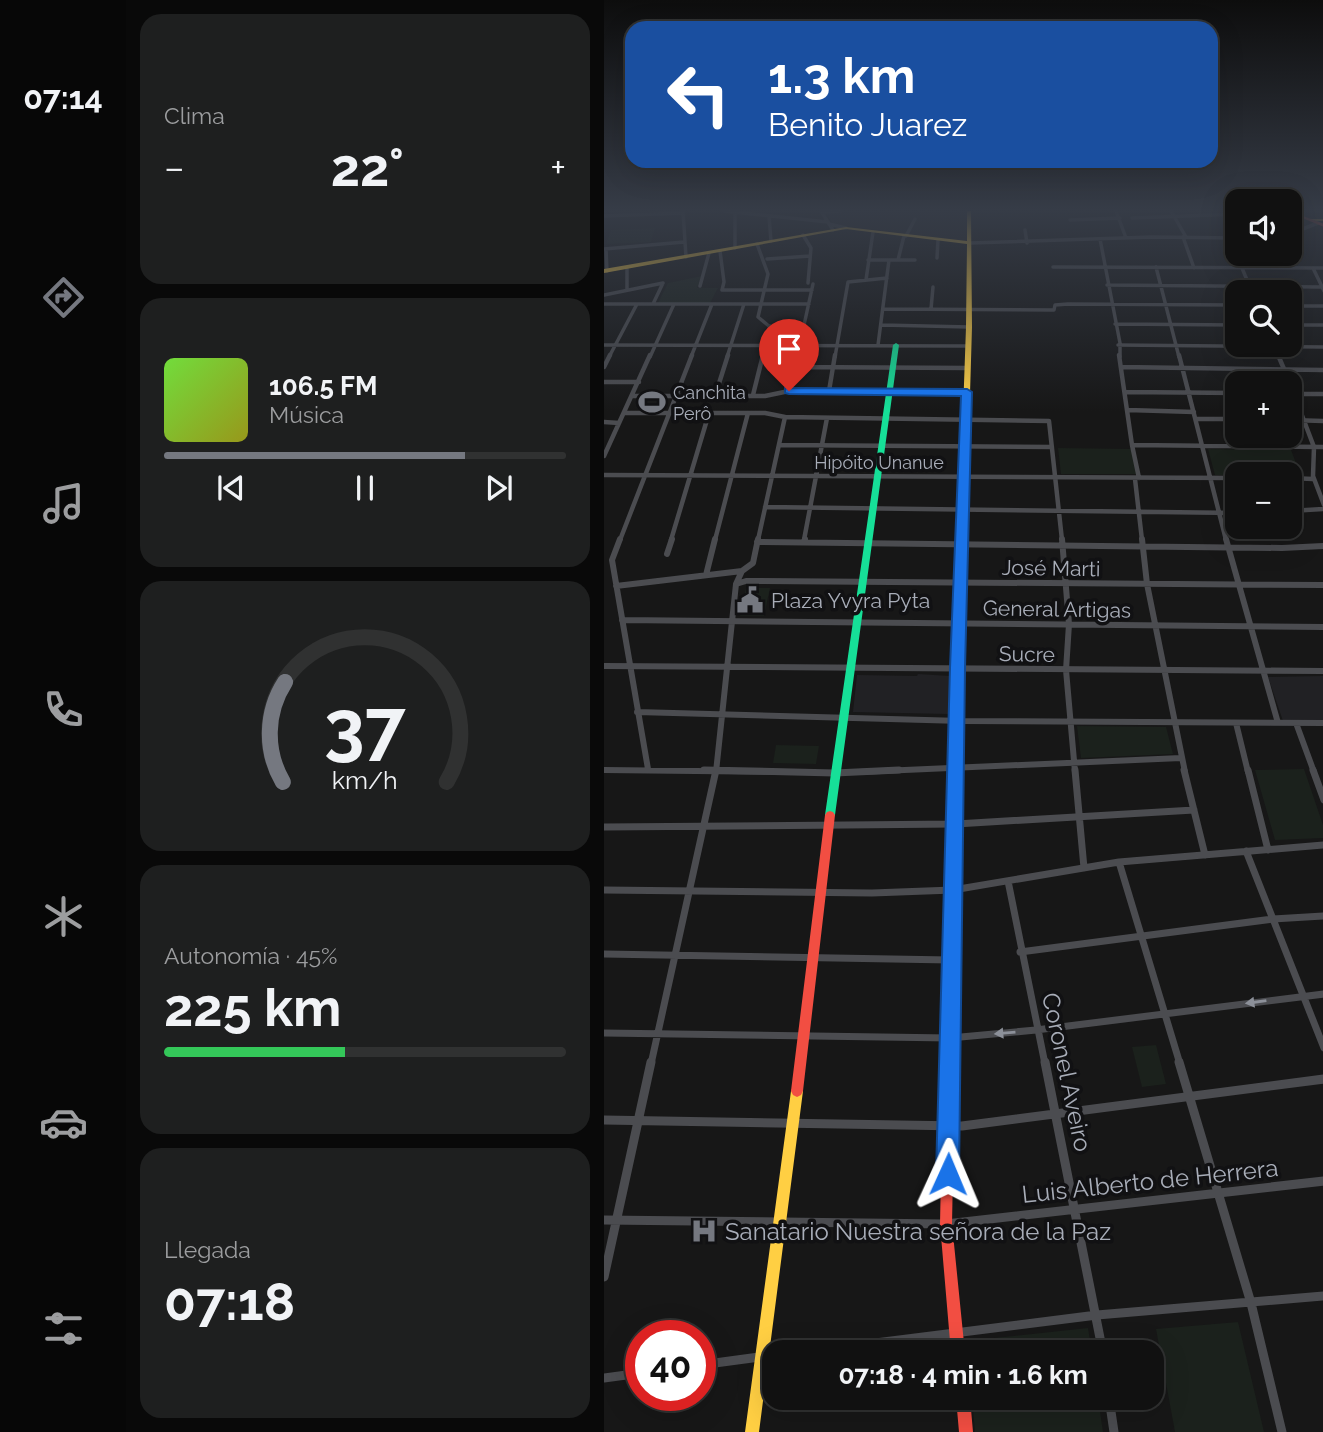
<!DOCTYPE html>
<html lang="es">
<meta charset="utf-8">
<style>
:root{--surface:#111;--page:#1e1f1f;--text:#f1f3f6;--muted:#9c9d9f;--line:#303131;--accent:#757880}
body{margin:0;font-family:Raleway,sans-serif;background:var(--page);color:var(--text);height:100vh;display:flex;flex-direction:column;font-size:26px;white-space:nowrap}
*{box-sizing:border-box;margin:0}
p{font-size:23px;color:var(--muted)}
.icon{flex:none;width:38px;height:38px;fill:none;stroke:currentColor;stroke-width:2;stroke-linecap:round;stroke-linejoin:round}
.map{position:relative;flex:1;overflow:hidden}
.sheet{display:flex;flex-direction:column;gap:14px;padding:14px;background:#090909;width:478px}
.sheet>*{flex:none}
.banner{position:absolute;left:21px;top:21px;width:593px;height:147px;border-radius:21px;box-shadow:0 7px 28px #0002,0 0 0 2px var(--line);background:#1a4fa0;color:#fff;overflow:hidden}
.fabs{position:absolute;left:621px;top:189px;display:grid;gap:14px}
.fabs a{display:grid;place-items:center;width:77px;height:77px;border-radius:14px;background:var(--surface);box-shadow:0 7px 28px #0002,0 0 0 2px var(--line);font-size:35px}
.speed{position:absolute;left:21px;top:1320px;display:flex;gap:14px;font-size:35px;font-weight:700;text-align:center}
.speed>*{display:grid;place-content:center;width:91px;height:91px;border-radius:50%;background:var(--surface);box-shadow:0 7px 28px #0002,0 0 0 2px var(--line);line-height:1}
.speed .limit{border:10px solid #d22;background:#fff;color:#111}
.pin{position:absolute;display:grid;place-items:center;width:60px;height:60px;color:#fff;margin:-72px -30px;border-radius:50% 50% 50% 0;rotate:-45deg;box-shadow:0 0 7px #0007}
.pin .icon{rotate:45deg}
.me{position:absolute;width:77px;margin:-38px;rotate:1deg;stroke-linejoin:round;filter:drop-shadow(0 0 5px #0008)}
.turn{display:flex;align-items:center;gap:24px;height:147px;padding:0 28px;font-size:32px}
.turn .icon{width:91px;height:91px;stroke-width:2.5}
.turn b{display:block;font-size:49px;line-height:60px}
.big{font-size:52px;font-weight:700;line-height:1.1}
.sheet .widget{flex:1;display:flex;flex-direction:column;justify-content:center;gap:10px;min-width:0;padding:0 24px;border-radius:21px;background:var(--page)}
.sheet .dial{align-items:center;gap:0}
.dial svg{height:182px;overflow:visible;fill:none;stroke:var(--line);stroke-width:7;stroke-linecap:round;text-anchor:middle}
.dial text{fill:var(--text);stroke:none}
.song{display:flex;align-items:center;gap:21px}
.cover{width:84px;height:84px;border-radius:10px;background:linear-gradient(135deg,hsl(100 70% 55%),hsl(60 70% 35%))}
.played{height:7px;border-radius:4px;background:linear-gradient(90deg,var(--accent) 75%,var(--line) 75%)}
.keys{display:flex;justify-content:space-around;direction:ltr}
.heat{display:flex;justify-content:space-between;align-items:center;font-size:38px;direction:ltr}
.charge{height:10px;border-radius:5px;background:linear-gradient(90deg,#34c759 45%,var(--line) 0)}
.trip{position:absolute;left:158px;top:1340px;width:402px;height:70px;border-radius:21px;background:var(--surface);box-shadow:0 7px 28px #0002,0 0 0 2px var(--line);font-weight:700;line-height:70px;text-align:center}
main{display:flex;flex:1;min-height:0}
.tab-bar{display:flex;flex-direction:column;width:126px;justify-content:space-around;align-items:center;background:#070707;color:var(--muted)}
.tab-bar .icon{width:49px;height:49px}
.tab-bar .active{color:var(--accent)}
.tab-bar b{font-size:32px;color:var(--text)}
.map>svg:first-child{display:block}
.built{fill:#212124}
.green{fill:#1b211c}
.lines{fill:none;stroke-linecap:round;stroke-linejoin:round}
.street-far4{stroke:#4b4c50;stroke-width:3.5}
.street-far3{stroke:#4b4c50;stroke-width:4.5}
.street-far2{stroke:#4b4c50;stroke-width:6}
.street-far1{stroke:#4b4c50;stroke-width:7}
.street{stroke:#4b4c50;stroke-width:9}
.fast{fill:#16e098;fill-rule:evenodd}
.slow{fill:#ffcf43;fill-rule:evenodd}
.jam{fill:#f24e42;fill-rule:evenodd}
.oneway{fill:#8c9099}
.route{fill:#1a73e8;stroke:#114b97;stroke-width:2}
.labels{text-anchor:middle;dominant-baseline:central;stroke-width:7;stroke-linejoin:round;paint-order:stroke}
.far-poi-label{font-size:18px;fill:#a8adb8;stroke:#111113;text-anchor:start}
.far-street-label{font-size:18px;fill:#a8adb8;stroke:#111113}
.street-label{font-size:21px;fill:#a8adb8;stroke:#111113}
.poi-label{font-size:21px;fill:#a8adb8;stroke:#111113;text-anchor:start}
.near-street-label{font-size:24px;fill:#a8adb8;stroke:#111113}
.near-poi-label{font-size:24px;fill:#a8adb8;stroke:#111113;text-anchor:start}
</style>
<main>
<nav class="tab-bar">
<b>07:14</b>
<svg class="icon active" aria-label="directions" viewBox="0 0 24 24"><path d="M12 3l9 9-9 9-9-9zM9 14v-3h6M13 9l2 2-2 2"/></svg>
<svg class="icon" aria-label="music" viewBox="0 0 24 24"><path d="M9 18V5l10-2v13"/><circle cx="6" cy="18" r="3"/><circle cx="16" cy="16" r="3"/></svg>
<svg class="icon" aria-label="phone" viewBox="0 0 24 24"><path d="M5 4h4l2 5-3 2q2 4 5 5l2-3 5 2v4C11 20 4 13 5 4z"/></svg>
<svg class="icon" aria-label="climate" viewBox="0 0 24 24"><path d="M12 3v18M4 7l16 10M4 17L20 7"/></svg>
<svg class="icon" aria-label="car" viewBox="0 0 24 24"><path d="M5 17H2v-5l4-1 3-4h7l3 4 3 1v5h-3M9 17h6M6 11h13"/><circle cx="7" cy="17" r="2"/><circle cx="17" cy="17" r="2"/></svg>
<svg class="icon" aria-label="filters" viewBox="0 0 24 24"><path d="M4 7h16M4 17h16"/><circle cx="9" cy="7" r="2"/><circle cx="15" cy="17" r="2"/></svg>
</nav>
<section class="sheet">
<div class="widget"><p>Clima</p>
<div class="heat"><a>−</a><b class="big">22°</b><a>+</a></div>
</div>
<div class="widget">
<div class="song"><i class="cover"></i><div><b>106.5 FM</b><p>Música</p></div></div>
<div class="played"></div>
<div class="keys"><svg class="icon" aria-label="previous" viewBox="0 0 24 24"><path d="M18 5L8 12l10 7zM5 5v14"/></svg><svg class="icon" aria-label="pause" viewBox="0 0 24 24"><path d="M8 5v14M16 5v14"/></svg><svg class="icon" aria-label="next" viewBox="0 0 24 24"><path d="M6 5l10 7-10 7zM19 5v14"/></svg></div>
</div>
<div class="widget dial"><svg viewBox="0 0 100 80">
<path d="M14 69A42 42 0 1 1 86 69"/>
<path d="M14 69A42 42 0 0 1 15 25" stroke="#757880"/>
<text x="50" y="56" font-size="32" font-weight="700">37</text>
<text x="50" y="72" font-size="11">km/h</text>
</svg></div>
<div class="widget"><p>Autonomía · 45%</p><b class="big">225 km</b><div class="charge"></div></div>
<div class="widget"><p>Llegada</p><b class="big">07:18</b></div>
</section>
<div class="map">
<svg width="720" height="1432" viewBox="0 0 720 1432">
<rect width="100%" height="100%" fill="#171717"/>
<path class="built" d="M221,211H363V241L241,226L231,228Z
M314,674L346,676L345,714L249,712L253,675L313,676Z
M719,676V720L679,721L664,677Z"/>
<path class="green" d="M51,228L47,242L2,244L7,230Z
M98,276L93,288H114L106,303H54L64,283Z
M454,448L528,449L534,474H457Z
M604,449L687,450L697,476L611,475Z
M142,588H166L160,616H136Z
M473,726L562,727L569,754L477,758Z
M172,745L215,746L212,764L169,763Z
M700,769L719,825V838L671,840L651,770Z
M552,1045L562,1084L538,1087L528,1047Z
M634,1322L660,1432H571L552,1329Z
M484,1328L488,1353H363L362,1341Z
M368,1398H494L499,1432H371Z"/>
<g class="lines">
<path class="street-far4" d="M79,211L82,257
M120,211L224,222
M217,211L229,230
M512,211L522,238
M567,211L582,237
M131,212V248
M218,212L237,211
M0,216L79,213
M165,216L167,241
M528,218L634,214
M466,220L516,218
M225,224L242,228
M421,230L423,243
M686,234L714,223
M199,235L207,248L204,283
M302,236L311,219
M579,237L590,268
M496,239L516,343V357
M366,243L548,237L634,238
M153,244L164,274L154,317L166,327
M0,249L80,242
M2,249L3,271
M116,251L120,282L118,290H208
M333,258L334,240
M163,259L206,256
M264,260H311
M294,260L300,236
M449,267L720,268
M552,267L575,357
M23,268V290
M638,268L648,292
M709,268L720,291
M262,280L269,232
M503,285L717,287
M96,286L105,253
M0,295L59,283
M0,304H205
M49,304L59,283
M686,306H720
M280,309L450,310L451,305L464,304L634,305
M327,309L329,287
M511,324L634,325
M278,325L365,327
M686,325H720
M0,345L364,346
M274,345L285,260
M514,345L720,347
M669,345L674,357
M5,357L33,304
M46,357L70,304
M87,357L108,304
M123,357L140,304
M158,357L166,326
M193,357L209,284
M231,357L244,282L283,278"/>
<path class="street-far3" d="M515,355L528,445L720,447
M575,355L622,540
M674,355L686,383
M0,367L6,355
M191,367L364,368
M517,367L720,370
M0,382H35
M686,384L710,447L709,476L720,505
M185,391L193,355
M225,391L231,355
M521,392L634,393
M688,394H720
M149,395L159,355
M28,396H161L185,391L363,392
M111,396L124,355
M524,410L590,412
M20,413H161L181,417L445,421L458,540
M592,419H634
M686,420L720,421
M0,422L15,423
M175,445L448,447
M528,445L535,478
M0,456L46,355
M0,475L634,478
M686,478L709,479
M531,479L538,540
M161,507L634,513
M686,511L720,509
M16,540L88,355
M67,540L105,413
M111,540L144,413
M154,540L181,417
M200,540L223,418"/>
<path class="street-far2" d="M16,539L8,560L44,769
M458,539L465,624L462,670L471,772
M538,539L543,584L581,772
M622,539L674,723
M153,542L678,548L720,546
M200,542L201,539
M63,554L68,539
M102,575L111,539
M132,584L142,581L720,585
M12,586L138,571L149,563L154,539
M18,620L720,627
M0,666L720,671
M33,712L358,721L720,723
M632,723L644,772
M692,723L710,772
M0,770L182,772
M112,772L132,584L138,571
M255,772L577,758"/>
<path class="street-far1" d="M100,770L231,773L295,770
M471,770L480,868
M580,770L601,855
M644,770L664,850
M709,770L720,800
M0,827L352,824L590,810
M642,851L720,1048
M515,862L576,1064
M404,881L441,1064
M0,890L268,893L349,890L515,862L720,845
M416,952L669,919L720,916
M0,954L346,960
M0,1033L346,1038L432,1030L720,994
M47,1064L112,770"/>
<path class="street" d="M441,1062L499,1353
M575,1062L647,1303L678,1432
M0,1120L358,1126L720,1079
M0,1220L342,1224L720,1181
M0,1277L47,1062
M192,1353L493,1315L720,1296
M96,1365L170,1355
M0,1378L37,1373
M505,1398L510,1432"/>
<path class="fast" d="M292,343L295,345L231,815L229,818L226,819L223,818L221,815L289,345Z
M353,693L357,696L352,1022L350,1026L346,1027L342,1026L340,1022L349,696Z"/>
<path class="slow" d="M363,211H367L368,327L357,696L353,699L349,696L362,327L363,244L242,229L0,273V269L242,227L363,241Z
M707,219H720V221H707Z
M193,1085L197,1087L199,1091L155,1432H141L187,1091L189,1087Z"/>
<path class="jam" d="M686,211L720,224V227L686,213Z
M226,811L229,812L231,815L199,1091L197,1095L193,1097L189,1095L187,1091L221,815L223,812Z
M346,1017L350,1018L352,1022L348,1224L361,1353H347L336,1224L340,1022L342,1018Z
M352,1398H366L369,1432H355Z"/>
</g>
<defs><path id="oneway-solid" d="M-6-.8H1V-3.2L6.5 0L1 3.2V.8H-6Z" transform="scale(1.75)"/></defs>
<g class="oneway">
<use href="#oneway-solid" transform="translate(652 1002) rotate(172)"/>
<use href="#oneway-solid" transform="translate(401 1033) rotate(175)"/>
</g>
<linearGradient id="sky" x2="0" y2="1"><stop stop-color="#0d0d0d"/><stop offset="0.51" stop-color="#363c47"/><stop offset="1" stop-color="#363c47" stop-opacity="0"/></linearGradient>
<rect width="720" height="411" fill="url(#sky)"/>
<path class="route" d="M181,388L363,389L368,392L361,668L355,1174L352,1182L344,1185L335,1182L332,1174L346,668L357,396L185,394L181,393Z"/>
<defs>
<g id="stadium-bare" transform="scale(2.1)"><path d="M0-5a6.5 5 0 1 0 0 10a6.5 5 0 1 0 0-10ZM-3.5-1.8h7v3.6h-7Z" fill="#757880" stroke="#111113" stroke-width="2.5" paint-order="stroke"/></g>
<g id="civic-bare" transform="scale(2.1)"><path d="M-.6-6.5H3V-4.5H.6V-3L4-1V1h2V6H-6V1h2V-1L-.6-3ZM-1.2 2.5V6h2.4V2.5Z" fill="#757880" stroke="#111113" stroke-width="2.5" paint-order="stroke"/></g>
<g id="hospital-bare" transform="scale(2.1)"><path d="M-5-5h3v3.5h4V-5h3V5h-3V1.5h-4V5h-3Z" fill="#757880" stroke="#111113" stroke-width="2.5" paint-order="stroke"/></g>
</defs>
<g fill-rule="evenodd">
<use href="#stadium-bare" x="48" y="402"/>
<use href="#civic-bare" x="146" y="600"/>
<use href="#hospital-bare" x="100" y="1231"/>
</g>
<g class="labels">
<g class="far-poi-label">
<text x="69" y="392">Canchita<tspan x="69" dy="21">Perô</tspan></text>
</g>
<g class="far-street-label">
<text x="275" y="462">Hipóito Unanue</text>
</g>
<g class="street-label">
<text transform="translate(447 568) rotate(1)">José Marti</text>
<text transform="translate(453 609) rotate(1)">General Artigas</text>
<text transform="translate(423 654) rotate(1)">Sucre</text>
</g>
<g class="poi-label">
<text x="167" y="600">Plaza Yvyra Pyta</text>
</g>
<g class="near-street-label">
<text transform="translate(463 1072) rotate(78)">Coronel Aveiro</text>
<text transform="translate(546 1181) rotate(-6)">Luis Alberto de Herrera</text>
</g>
<g class="near-poi-label">
<text x="121" y="1231">Sanatario Nuestra señora de la Paz</text>
</g>
</g>
</svg>
<div class="fabs">
<a><svg class="icon" aria-label="sound" viewBox="0 0 24 24"><path d="M4 9h4l5-4v14l-5-4H4zM17 9q2 3 0 6"/></svg></a>
<a><svg class="icon" aria-label="search" viewBox="0 0 24 24"><circle cx="10" cy="10" r="6"/><path d="M15 15l6 6"/></svg></a>
<a>+</a>
<a>−</a>
</div>
<div class="speed"><div class="limit">40</div></div>
<div class="pin" style="left:185px;top:391px;background:#d93025"><svg class="icon" aria-label="arrive" viewBox="0 0 24 24"><path d="M6 21V4h12l-3 4 3 4H6"/></svg></div>
<svg class="me" style="left:344px;top:1174px" viewBox="-20 -20 40 40"><path d="M0-17L14 15 0 8-14 15z" fill="#1a73e8" stroke="#fff" stroke-width="4"/></svg>
<div class="trip">07:18 · 4 min · 1.6 km</div>
<div class="banner">
<div class="turn"><svg class="icon" aria-label="left" viewBox="0 0 24 24"><path d="M17 20v-9H6M10 6l-5 5 5 5"/></svg><div><b>1.3 km</b>Benito Juarez</div></div>
</div>
</div>
</main>
